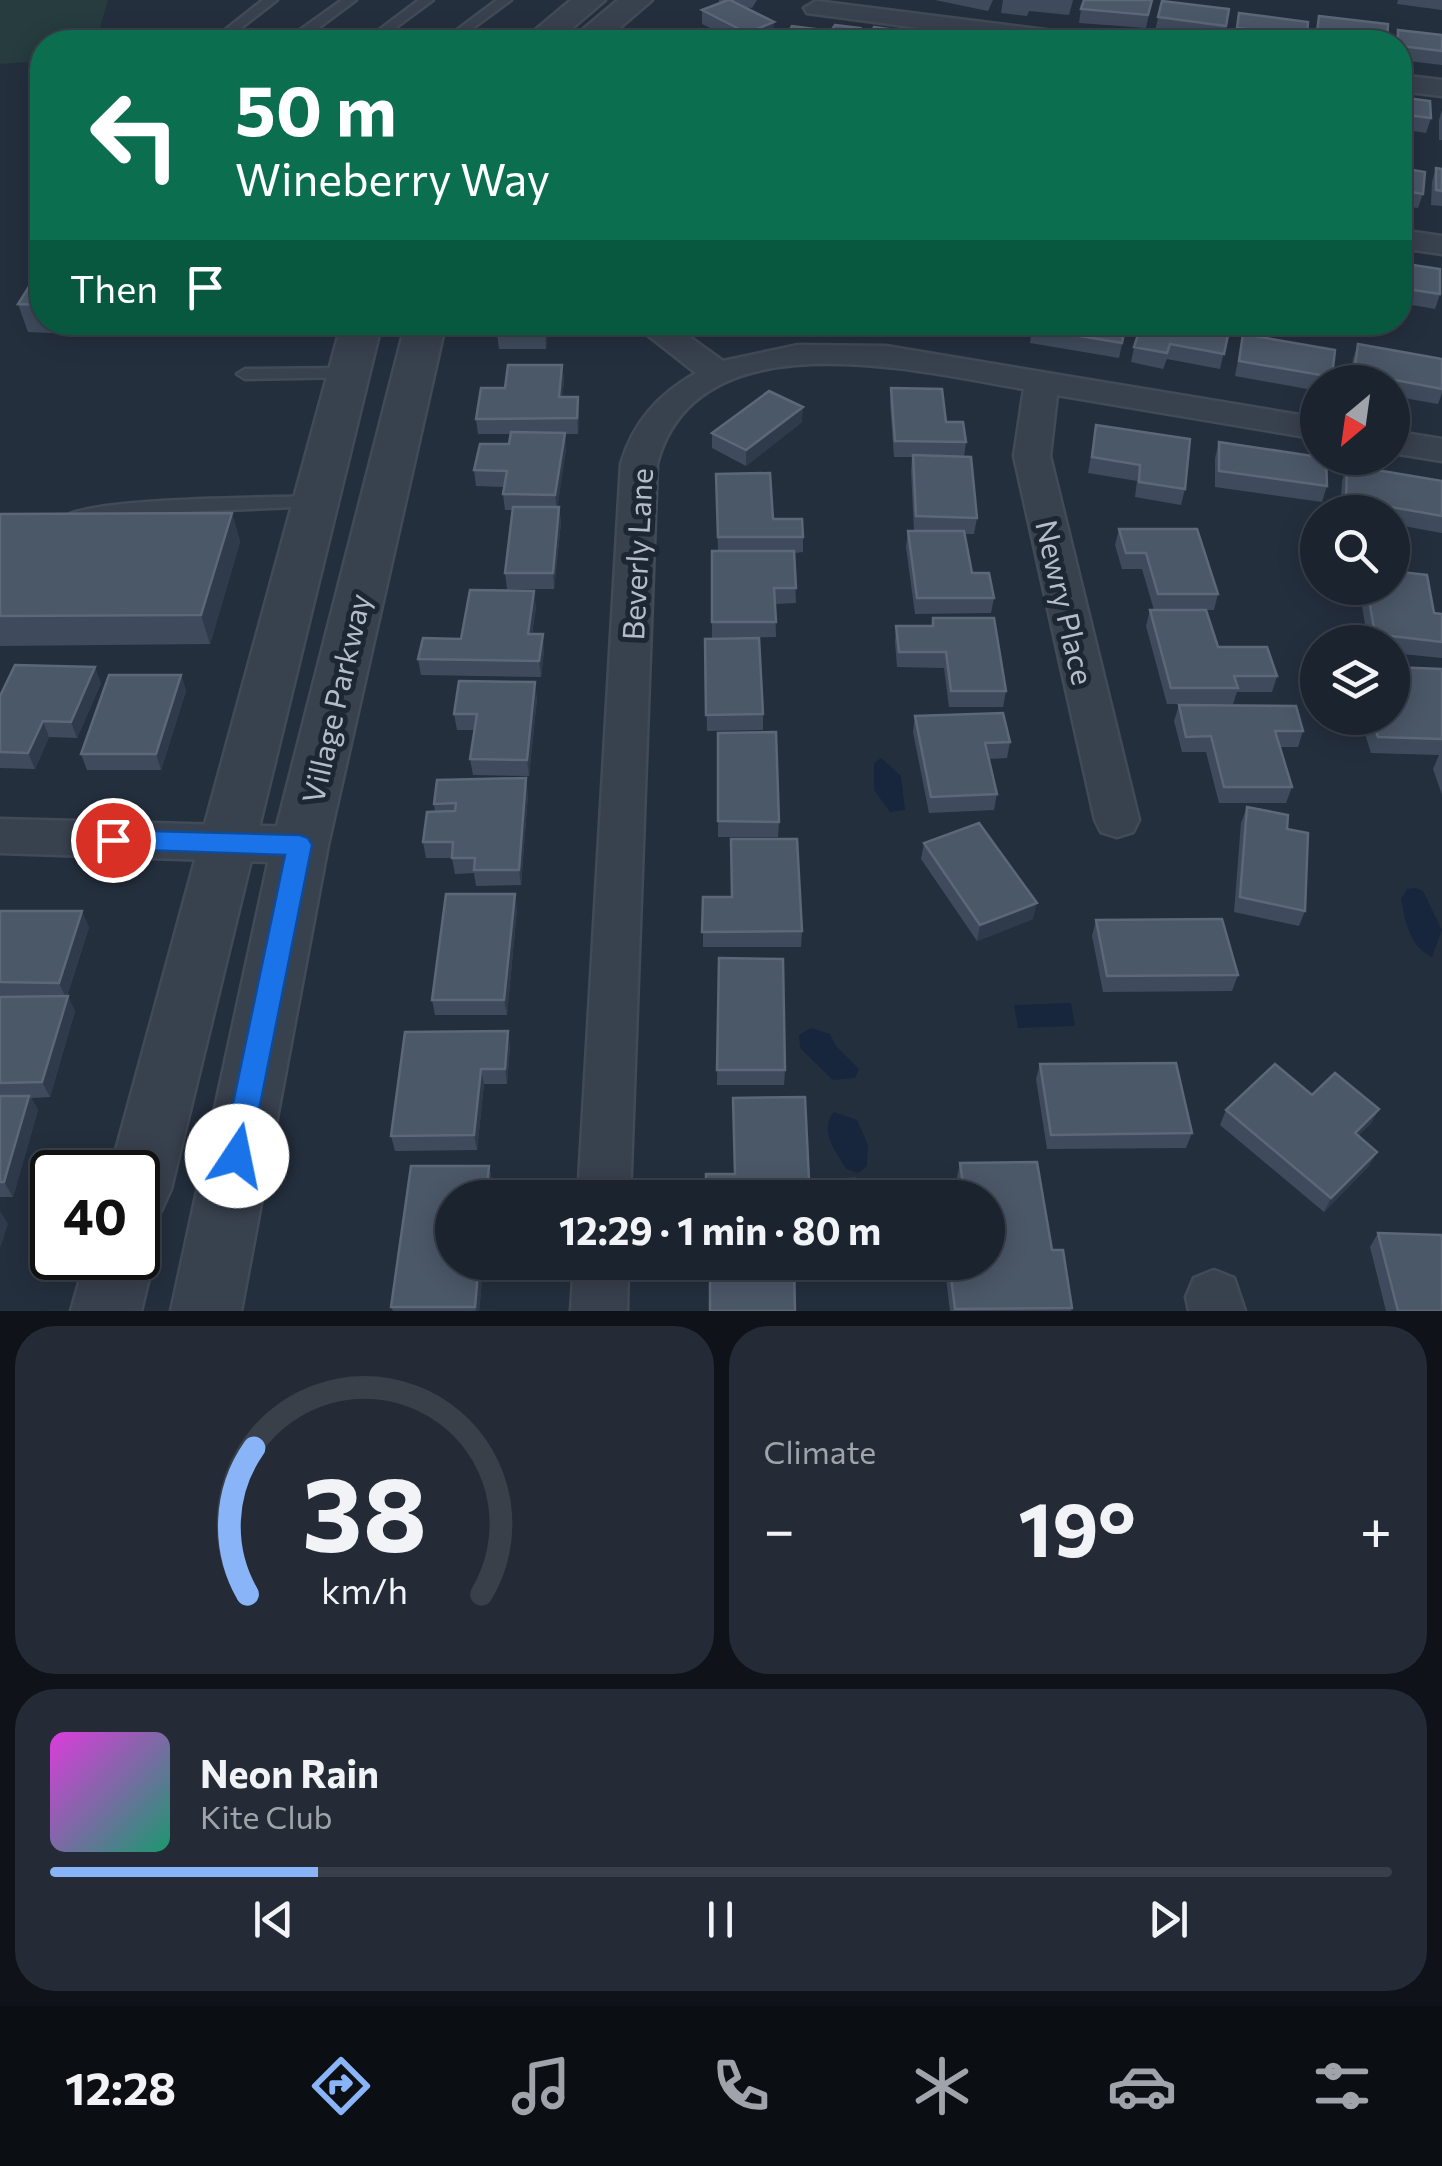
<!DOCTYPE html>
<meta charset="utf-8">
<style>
:root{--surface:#1b232e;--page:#242b36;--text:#f1f3f6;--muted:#a0a4aa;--line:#39404a;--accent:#8ab4f8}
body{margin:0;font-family:Commissioner,sans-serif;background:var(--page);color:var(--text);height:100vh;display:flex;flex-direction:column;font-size:38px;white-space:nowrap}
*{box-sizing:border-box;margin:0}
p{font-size:32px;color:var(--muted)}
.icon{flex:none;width:55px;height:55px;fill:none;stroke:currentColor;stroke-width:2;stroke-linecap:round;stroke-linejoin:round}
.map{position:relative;height:1311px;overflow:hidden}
.drawer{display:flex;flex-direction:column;gap:15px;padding:15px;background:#0f1319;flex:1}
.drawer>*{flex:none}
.banner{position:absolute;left:30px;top:30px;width:1382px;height:305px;border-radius:40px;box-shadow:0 5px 25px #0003,0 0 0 2px var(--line);background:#0b6e4f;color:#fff;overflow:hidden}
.needle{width:65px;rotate:209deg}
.controls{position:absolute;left:1300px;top:365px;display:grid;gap:20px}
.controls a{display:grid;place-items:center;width:110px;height:110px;border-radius:50%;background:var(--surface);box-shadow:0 5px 25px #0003,0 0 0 2px var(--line);font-size:50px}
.speed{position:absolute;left:30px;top:1150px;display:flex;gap:20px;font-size:50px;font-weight:700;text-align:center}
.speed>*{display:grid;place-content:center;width:130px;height:130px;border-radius:50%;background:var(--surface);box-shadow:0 5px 25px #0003,0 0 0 2px var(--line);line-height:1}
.speed .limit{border:5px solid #111;border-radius:15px;background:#fff;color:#111}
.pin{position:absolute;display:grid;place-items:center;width:85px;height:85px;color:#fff;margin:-42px;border:5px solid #fff;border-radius:50%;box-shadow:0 2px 10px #0007}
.me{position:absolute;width:110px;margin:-55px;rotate:11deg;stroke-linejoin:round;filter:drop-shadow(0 0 8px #0008)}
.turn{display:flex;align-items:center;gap:35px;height:210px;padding:0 40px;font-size:45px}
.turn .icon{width:130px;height:130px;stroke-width:2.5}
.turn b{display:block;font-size:70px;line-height:85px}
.then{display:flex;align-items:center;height:95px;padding:0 40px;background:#0003;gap:20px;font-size:38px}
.big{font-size:75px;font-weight:700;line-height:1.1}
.drawer .card{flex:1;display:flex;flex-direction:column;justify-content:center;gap:15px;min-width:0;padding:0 35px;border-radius:40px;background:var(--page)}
.drawer .dial{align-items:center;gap:0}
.dial svg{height:260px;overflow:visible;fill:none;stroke:var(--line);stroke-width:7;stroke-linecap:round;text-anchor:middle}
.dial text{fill:var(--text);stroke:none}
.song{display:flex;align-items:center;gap:30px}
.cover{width:120px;height:120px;border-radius:15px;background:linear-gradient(135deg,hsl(300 70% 55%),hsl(160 70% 35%))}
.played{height:10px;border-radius:5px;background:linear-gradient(90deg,var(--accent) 20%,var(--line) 20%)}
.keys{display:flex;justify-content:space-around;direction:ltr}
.heat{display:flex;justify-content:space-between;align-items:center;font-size:55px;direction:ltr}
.drawer .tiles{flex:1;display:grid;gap:15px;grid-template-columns:1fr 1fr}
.card:last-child{grid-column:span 2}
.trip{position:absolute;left:435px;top:1180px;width:570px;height:100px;border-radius:50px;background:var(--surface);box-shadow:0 5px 25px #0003,0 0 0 2px var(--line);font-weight:700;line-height:100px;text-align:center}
.tab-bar{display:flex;height:160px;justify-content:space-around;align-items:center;background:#0b0e12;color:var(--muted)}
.tab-bar .icon{width:70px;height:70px}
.tab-bar .active{color:var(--accent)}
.tab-bar b{font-size:45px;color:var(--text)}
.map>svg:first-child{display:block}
.green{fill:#263c3f}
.water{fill:#17263c}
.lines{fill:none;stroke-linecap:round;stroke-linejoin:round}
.service-casing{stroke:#414a57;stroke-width:5}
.minor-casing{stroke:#414a57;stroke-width:5}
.tertiary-casing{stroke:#414a57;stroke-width:5}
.service{fill:#38414e;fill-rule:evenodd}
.minor{fill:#38414e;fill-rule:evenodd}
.tertiary{fill:#38414e;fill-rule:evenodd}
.wall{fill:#3f4b5c}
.shaded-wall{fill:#2f3b4b}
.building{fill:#4b5868;stroke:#5c6777;stroke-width:2.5}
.route{fill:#1a73e8;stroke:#114b97;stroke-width:2.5}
.labels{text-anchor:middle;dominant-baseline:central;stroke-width:10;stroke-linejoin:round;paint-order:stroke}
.street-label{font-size:30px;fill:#b4bcc9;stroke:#1d2633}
</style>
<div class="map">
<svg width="1442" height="1311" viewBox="0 0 1442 1311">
<rect width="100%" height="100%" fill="#242f3e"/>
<path class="green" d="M0,0H108L96,42H42V61L0,64Z"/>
<path class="water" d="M881,758L901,776L905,810L890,812L874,790V763Z
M1416,888L1423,891L1442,930L1432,957C1410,948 1405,921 1401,899L1407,889Z
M1071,1003L1075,1026L1018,1028L1014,1005Z
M811,1028L830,1034L836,1046L859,1069L855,1078L833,1080L800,1048L799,1035Z
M834,1112L857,1120L868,1145L867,1166L858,1173L846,1169C836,1151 818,1131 834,1112Z"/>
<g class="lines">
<g class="service-casing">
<path id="service" d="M263,0H277L223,42H210Z
M342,0H356L305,38L307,42L293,41V35Z
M419,0H433L376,42H363Z
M497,0H511L454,42H441Z
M348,368L356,373L354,377L245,379L237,374L245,369Z
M314,496L323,502L320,506L132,514L72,524L63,518C87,497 271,498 314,496Z"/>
</g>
<g class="minor-casing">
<path id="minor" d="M816,1L1078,34L1091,42H1024L807,13L804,8Z
M1400,75L1442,80V96L1400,91Z
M1400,230L1442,236V254L1400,248Z
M631,322H669L723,361L798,345L886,346L1318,418V439L1057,395L1050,456L1139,820L1133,832L1117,837L1101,832L1095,820L1014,456L1024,389C917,371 696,315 657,464L630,1198H578L621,464C633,422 658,395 696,373Z
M1392,431L1442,439V461L1392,453Z
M0,819L300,827L316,833L322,845L316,857L300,863L0,853Z
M574,1262H628L627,1311H571Z
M1214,1270L1234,1278L1245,1311H1189L1186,1297L1194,1278Z"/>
</g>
<g class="tertiary-casing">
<path id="tertiary" d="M571,0H605L556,42H521Z
M618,0H652L603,42H568Z
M342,322H382L171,1189L161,1211L138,1220V1172H110Z
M406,322H446L328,845L241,1311H171L272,845Z
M138,1232L144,1235L154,1258L141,1311H71L86,1258H138Z"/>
</g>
<use href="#service" class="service"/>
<use href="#minor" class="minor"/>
<use href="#tertiary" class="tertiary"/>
</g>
<path class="wall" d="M719,0H757L752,8L744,7L774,35L756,42H739L702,24V10L719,3Z
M935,0H993L988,11Z
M1003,0H1073L1069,15L1029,11L1027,16L1001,13Z
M1152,0L1146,28L1079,23L1081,9Z
M1398,0H1442V10L1397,4Z
M1162,1L1229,9L1223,39L1155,31Z
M1239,13L1307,36L1305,42L1234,41Z
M1319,16L1387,42H1314Z
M1398,30L1442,35V65L1400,60V42H1394Z
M1400,97L1431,118L1426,133L1400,129Z
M1442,110V140H1439V120Z
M1400,168L1423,194L1418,208L1400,206Z
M1436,168L1442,169V206L1431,205L1432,182Z
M1400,263L1440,294L1435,309L1400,303Z
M42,266V322H100L93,335L28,332L18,304Z
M549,322L546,349H499L497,334Z
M933,322H1019L1014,336L964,327L960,336L932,331Z
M1127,322L1119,358L1030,343L1032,328Z
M1230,326L1220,369L1167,359L1163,369L1131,362L1134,347Z
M1243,334L1332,377L1331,382H1318V391L1235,376Z
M1358,344L1442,359V393L1438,404L1392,396V382H1349L1353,359Z
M562,365L564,380L562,397L579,413L578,434H565L566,449L557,507H559L561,523L554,589H507L505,573L513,510H505L503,494L504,487L476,486L474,470L509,444L511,434H478L476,419L505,388Z
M891,388L966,442L964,457L977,518L974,534H965L972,573L994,598L991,613L915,614L906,547L908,531H914L911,471L912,457H894L890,403Z
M802,422L746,466L712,448V433Z
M1096,425L1185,489L1181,505L1135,497L1137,481L1088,473Z
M1219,442L1327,486L1322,502L1215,487V458Z
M1347,465L1442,481V533L1392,524V512H1340L1342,481Z
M716,474L773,519L803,537V552L794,553L796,603L775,604L776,637L712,638V551H718Z
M232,513L240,542L210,644L0,646V514Z
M1119,529L1218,594L1214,610H1154L1142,569H1122L1115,545Z
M1359,588H1392L1434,613L1442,614V658L1392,653V642H1368Z
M536,607L532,634L544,650L541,677L421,675L418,659L461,639Z
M1150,610L1218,647L1277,676L1272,692H1237L1233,704H1167L1146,626Z
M933,618L1006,691L1003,707H949L944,668L897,667L895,642L896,626H932Z
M705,639L763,714V730L707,731Z
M1392,667L1442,669V795L1433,769L1439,755L1371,753L1360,718H1392Z
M181,675L186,691L161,770H87L81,754Z
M101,683L77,738L49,737L35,769L0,768V696Z
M537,698L529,776L473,775L470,759L475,730H457L454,714Z
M1179,705L1303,731L1298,747H1280L1292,787L1286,803H1219L1206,752H1182L1174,721Z
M915,716L1010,742L1007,758L988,759L997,794L994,810L929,813L913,732Z
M718,733L779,822L778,837H718Z
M528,794L521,885L476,886L474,873L455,874L452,858H426L423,842L435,812L434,804Z
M1247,807L1287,829L1305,911L1299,926L1234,912L1241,823Z
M924,843L1033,919L977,941L921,859Z
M703,897H731L802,931L801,947H703Z
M517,909L507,1015H435L432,1000Z
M0,911L89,927L67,996L75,1011L50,1097L31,1098L38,1110L13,1197H0Z
M1096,920L1238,975L1232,991L1103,992L1092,936Z
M719,958L785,1070L784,1085H717Z
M510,1046L507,1084H484L477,1150L395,1151L391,1136Z
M1040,1064L1192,1133L1186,1148L1047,1149L1036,1079Z
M1312,1095L1379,1109L1371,1123L1358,1136L1377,1152L1369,1166L1324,1212L1220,1125L1226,1110Z
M960,1163L1052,1250L1072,1308L1071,1311H950L944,1262H988V1198H960L957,1177Z
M411,1166H489L492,1180L490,1198H452V1262H484L479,1311H393L391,1307Z
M1378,1233L1442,1311H1386L1370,1247Z"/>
<path class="shaded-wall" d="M774,22V35L756,42H747V33Z
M860,28L859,42H852Z
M89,322H100L93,335Z
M546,322H549L546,349L545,334Z
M562,365L564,380L561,412L559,397Z
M578,397L579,413L578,434L577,418Z
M803,407L802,422L746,466V450Z
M565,433L566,449L557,511L555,495Z
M559,507L561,523L554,589L553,573Z
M232,513L240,542L210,644L201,615Z
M534,591L536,607L529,650L528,634Z
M543,634L544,650L541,677L539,661Z
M95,667L101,683L77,738L71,722Z
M181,675L186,691L161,770L156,754Z
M535,682L537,698L529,776L527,760Z
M43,721L49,737L35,769L28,753Z
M526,778L528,794L521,885L519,870Z
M515,894L517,909L507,1015L504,1000Z
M1037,903L1033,919L977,941L980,925Z
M82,911L89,927L66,998L59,983Z
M68,996L75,1011L50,1097L42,1082Z
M508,1031L510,1046L507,1084L505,1069Z
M481,1069L484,1084L477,1150L474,1135Z
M29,1096L38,1110L13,1197L4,1182Z
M1379,1109L1371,1123L1347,1148L1355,1133Z
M1377,1152L1369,1166L1324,1212L1331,1198Z
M489,1166L492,1180L490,1198H486Z
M0,1211L8,1224L0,1248Z
M479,1262H484L479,1311H476L475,1307Z"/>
<path class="building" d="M728,0H730L774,22L747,33L702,10Z
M1084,0H1152L1148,15L1081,9Z
M1162,1L1229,9L1226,26L1158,17Z
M1239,13L1308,22L1307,36L1237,28Z
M1319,16L1388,24L1387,42H1360V37L1317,32Z
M835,25L860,28L852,42H783L792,26L831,31Z
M874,27L939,36L936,42H866Z
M1398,30L1442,35V51L1400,46V42H1398Z
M953,34L1014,42H949Z
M1400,97L1430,101L1431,118L1400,114Z
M1400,168L1425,172L1423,194L1400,190Z
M1436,168L1442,169V191L1436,190Z
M1400,263L1440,269V294L1400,288Z
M42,266V305L18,304Z
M498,322H546L545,334H497Z
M1034,322H1126L1122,343L1032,328Z
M1142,322H1208L1230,326L1224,354L1170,344L1167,353L1134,347Z
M1243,334L1335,350L1332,377L1239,361Z
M1358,344L1442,359V389L1390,379V382H1365L1353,380Z
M508,365H562L559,397H578L577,418L476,419L481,388H505Z
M891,388L942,389L946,422H963L966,442L895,441Z
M769,391L803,407L746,450L712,433Z
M1096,425L1190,439L1185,489L1139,482L1140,465L1092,457Z
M511,432L565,433L555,495L503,494L507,471L474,470L480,444H509Z
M1219,442L1326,458L1327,486L1219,471Z
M913,455L971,457L977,518L916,516Z
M1347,465L1442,481V516L1346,499Z
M770,473L773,519H802L803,537H718L716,474Z
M513,507H559L553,573H505Z
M232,513L201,615L0,616V514Z
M1119,529H1197L1218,594H1158L1146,553H1126Z
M908,531H964L972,573H989L994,598H917Z
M712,551H794L796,588H774L776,622H712Z
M1392,571L1427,575L1434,613L1442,614V642L1375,634L1367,588H1392Z
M470,590L534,591L528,634H543L539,661L418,659L423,638L461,639Z
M1150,610H1206L1218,647H1267L1277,676H1234L1238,688H1171Z
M933,618H994L1006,691H951L946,652H899L896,626H933Z
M759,638L763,714L706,715L705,639Z
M15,665L95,667L71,722L43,721L28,753L0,752V696Z
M1392,667L1442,669V739L1378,737L1371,718H1392V697H1402Z
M109,675H181L156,754H81Z
M459,681L535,682L527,760L470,759L477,714H454Z
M1179,705L1296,706L1303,731H1275L1292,787H1224L1211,736L1186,737Z
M1003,713L1010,742L985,743L997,794L931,797L915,716Z
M776,732L779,822L718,821V733Z
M526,778L519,870H474L475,858H452L453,842H423L427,812L455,811L456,803L434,804L437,780Z
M1247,807L1288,815L1287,829L1308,833L1305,911L1240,897Z
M979,823L1037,903L980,925L924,843Z
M731,839H797L802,931L702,932L703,897H732Z
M446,894H515L504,1000H432Z
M0,911H82L59,983L0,982Z
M1222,919L1238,975L1107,976L1096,920Z
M719,958L783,959L785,1070H717Z
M68,996L42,1082L0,1083V997Z
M508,1031L505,1069H481L474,1135L391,1136L405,1032Z
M1176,1063L1192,1133L1051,1135L1040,1064Z
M1275,1064L1312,1095L1335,1073L1379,1109L1355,1133L1377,1152L1331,1198L1226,1110Z
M0,1096H29L4,1182H0Z
M805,1097L809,1180L855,1179L857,1198H706V1174H735L733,1098Z
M1037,1162L1052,1250H1063L1072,1308L955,1309L949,1262H988V1198H965L960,1163Z
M411,1166H489L486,1198H452V1262H479L475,1307H391Z
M1378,1233L1442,1235V1311H1398Z
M710,1262H794L795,1311H710Z"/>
<path class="route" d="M113,830L300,835L308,838L312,845L248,1165L237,1169L227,1165L222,1156L285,855L113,849L104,847L101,840L104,832Z"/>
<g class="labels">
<g class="street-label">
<text transform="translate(636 554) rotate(-87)">Beverly Lane</text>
<text transform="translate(1066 602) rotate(77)">Newry Place</text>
<text transform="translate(335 698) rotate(-77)">Village Parkway</text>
</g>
</g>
</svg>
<div class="controls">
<a><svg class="needle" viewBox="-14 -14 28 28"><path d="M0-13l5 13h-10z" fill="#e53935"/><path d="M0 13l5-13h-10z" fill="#a0a4aa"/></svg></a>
<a><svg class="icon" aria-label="search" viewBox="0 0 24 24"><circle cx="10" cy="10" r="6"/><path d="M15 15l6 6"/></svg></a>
<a><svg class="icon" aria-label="layers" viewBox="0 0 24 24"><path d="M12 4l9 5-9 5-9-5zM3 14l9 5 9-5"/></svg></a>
</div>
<div class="speed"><div class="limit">40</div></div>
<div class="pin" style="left:113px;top:840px;background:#d93025"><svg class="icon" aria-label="arrive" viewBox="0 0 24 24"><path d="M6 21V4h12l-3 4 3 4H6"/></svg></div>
<svg class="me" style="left:237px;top:1156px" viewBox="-20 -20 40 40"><circle r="19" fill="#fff"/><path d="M0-13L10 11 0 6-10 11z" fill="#1a73e8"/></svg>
<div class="trip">12:29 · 1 min · 80 m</div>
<div class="banner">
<div class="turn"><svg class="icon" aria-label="left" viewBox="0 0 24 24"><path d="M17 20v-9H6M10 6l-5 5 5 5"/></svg><div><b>50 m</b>Wineberry Way</div></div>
<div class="then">Then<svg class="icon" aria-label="arrive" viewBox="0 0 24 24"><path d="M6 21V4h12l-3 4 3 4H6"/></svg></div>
</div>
</div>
<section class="drawer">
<div class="tiles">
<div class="card dial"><svg viewBox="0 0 100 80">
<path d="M14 69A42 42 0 1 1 86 69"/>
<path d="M14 69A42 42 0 0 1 16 24" stroke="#8ab4f8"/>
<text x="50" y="56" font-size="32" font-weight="700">38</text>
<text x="50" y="72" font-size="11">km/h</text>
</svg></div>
<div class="card"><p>Climate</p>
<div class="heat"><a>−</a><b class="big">19°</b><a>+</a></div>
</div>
<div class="card">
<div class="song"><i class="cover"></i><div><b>Neon Rain</b><p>Kite Club</p></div></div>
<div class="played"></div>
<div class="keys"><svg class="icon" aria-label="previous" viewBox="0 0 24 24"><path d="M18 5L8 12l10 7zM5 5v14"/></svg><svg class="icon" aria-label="pause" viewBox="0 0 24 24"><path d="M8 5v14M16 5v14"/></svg><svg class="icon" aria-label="next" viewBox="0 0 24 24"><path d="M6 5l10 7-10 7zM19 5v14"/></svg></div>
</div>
</div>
</section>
<nav class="tab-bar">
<b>12:28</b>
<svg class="icon active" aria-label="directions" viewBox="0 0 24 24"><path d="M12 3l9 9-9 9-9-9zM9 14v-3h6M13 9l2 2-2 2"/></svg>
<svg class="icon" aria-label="music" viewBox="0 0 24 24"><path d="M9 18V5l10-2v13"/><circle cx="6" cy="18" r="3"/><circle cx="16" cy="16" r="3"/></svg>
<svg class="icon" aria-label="phone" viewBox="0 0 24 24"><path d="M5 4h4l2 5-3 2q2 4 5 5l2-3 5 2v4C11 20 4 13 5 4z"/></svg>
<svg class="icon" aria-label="climate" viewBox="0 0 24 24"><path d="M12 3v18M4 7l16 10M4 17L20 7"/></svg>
<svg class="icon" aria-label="car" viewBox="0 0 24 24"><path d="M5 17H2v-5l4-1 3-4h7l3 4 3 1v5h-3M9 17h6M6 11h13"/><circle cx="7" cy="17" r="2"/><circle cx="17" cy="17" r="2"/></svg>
<svg class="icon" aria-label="filters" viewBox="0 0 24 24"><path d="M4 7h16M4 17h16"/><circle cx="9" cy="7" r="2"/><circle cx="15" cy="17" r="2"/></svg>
</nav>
